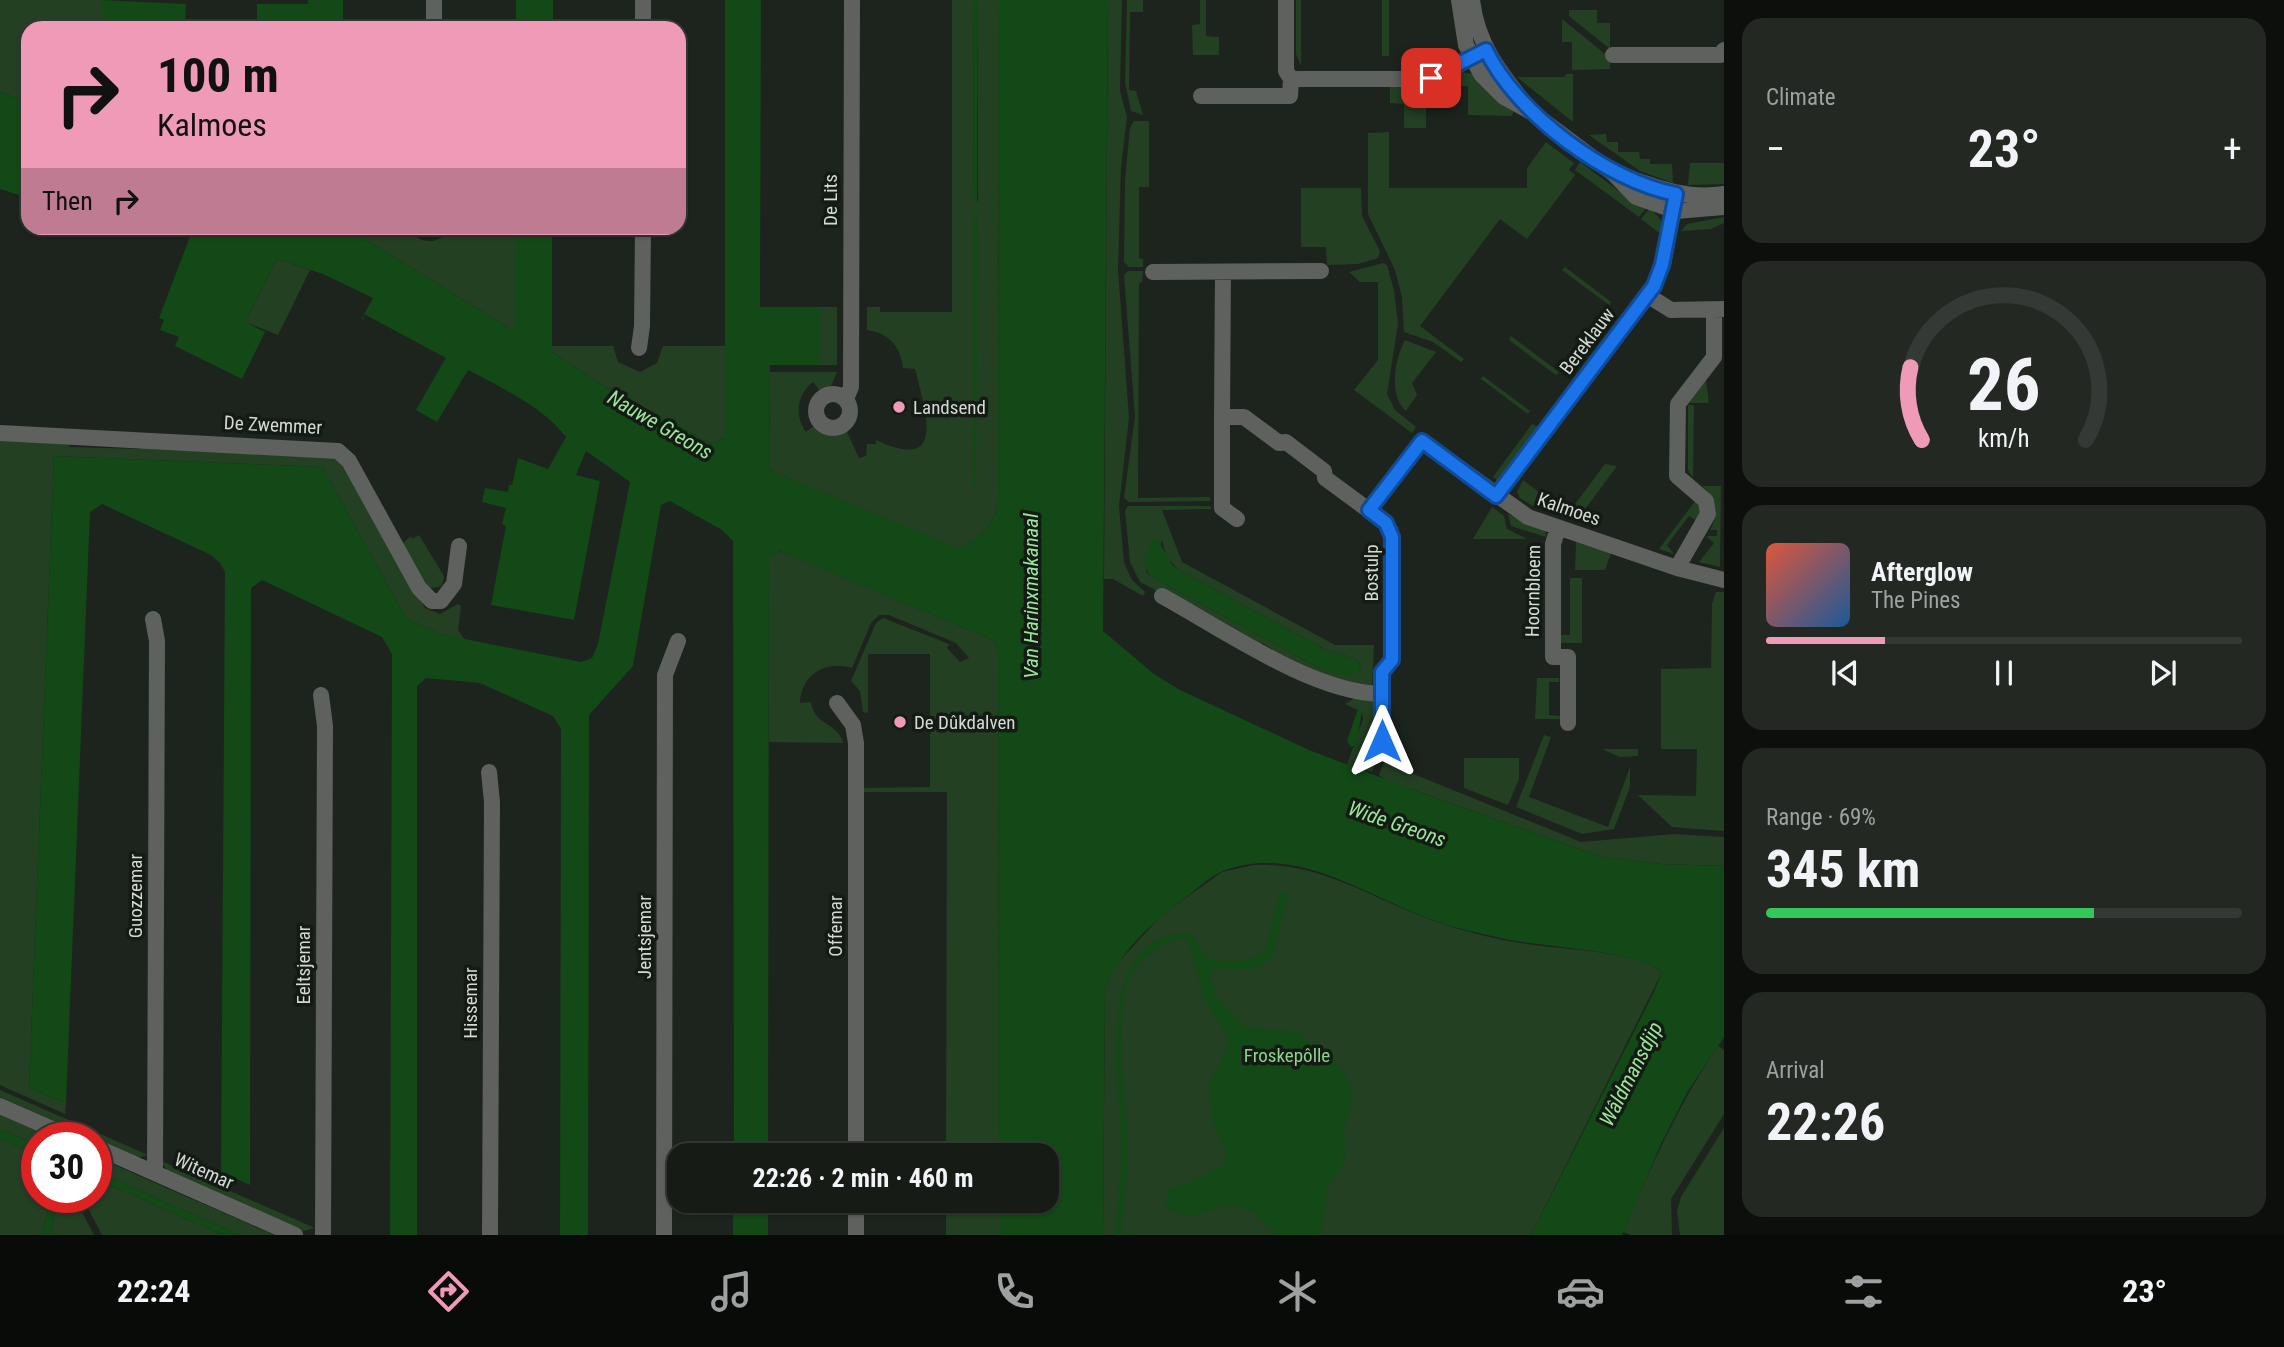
<!DOCTYPE html>
<meta charset="utf-8">
<style>
:root{--surface:#161b16;--page:#232823;--text:#f1f3f6;--muted:#9ea1a1;--line:#353935;--accent:#ef9ab7}
body{margin:0;font-family:"Roboto Condensed",sans-serif;background:var(--page);color:var(--text);height:100vh;display:flex;flex-direction:column;font-size:26px;white-space:nowrap}
*{box-sizing:border-box;margin:0}
p{font-size:23px;color:var(--muted)}
.icon{flex:none;width:38px;height:38px;fill:none;stroke:currentColor;stroke-width:2;stroke-linecap:round;stroke-linejoin:round}
.map{position:relative;flex:1;overflow:hidden}
.details{display:flex;flex-direction:column;gap:18px;padding:18px;background:#0c0f0c;width:560px}
.details>*{flex:none}
.guide{position:absolute;left:21px;top:21px;width:665px;height:214px;border-radius:21px;box-shadow:0 2px 5px #0004,0 0 0 2px var(--line);background:#ef9ab7;color:#111;overflow:hidden}
.speed{position:absolute;left:21px;top:1122px;display:flex;gap:14px;font-size:35px;font-weight:700;text-align:center}
.speed>*{display:grid;place-content:center;width:91px;height:91px;border-radius:50%;background:var(--surface);box-shadow:0 2px 5px #0004,0 0 0 2px var(--line);line-height:1}
.speed .limit{border:10px solid #d22;background:#fff;color:#111}
.pin{position:absolute;display:grid;place-items:center;width:60px;height:60px;color:#fff;margin:-30px;border-radius:14px;box-shadow:0 4px 10px #0006}
.me{position:absolute;width:77px;margin:-38px;rotate:0deg;stroke-linejoin:round;filter:drop-shadow(0 0 5px #0008)}
.turn{display:flex;align-items:center;gap:24px;height:147px;padding:0 21px;font-size:32px}
.turn .icon{width:91px;height:91px;stroke-width:2.5}
.turn b{display:block;font-size:49px;line-height:60px}
.then{display:flex;align-items:center;height:66px;padding:0 21px;background:#0003;gap:14px;font-size:26px}
.big{font-size:52px;font-weight:700;line-height:1.1}
.details .card{flex:1;display:flex;flex-direction:column;justify-content:center;gap:10px;min-width:0;padding:0 24px;border-radius:21px;background:var(--page)}
.details .dial{align-items:center;gap:0}
.dial svg{height:182px;overflow:visible;fill:none;stroke:var(--line);stroke-width:7;stroke-linecap:round;text-anchor:middle}
.dial text{fill:var(--text);stroke:none}
.song{display:flex;align-items:center;gap:21px}
.cover{width:84px;height:84px;border-radius:10px;background:linear-gradient(135deg,hsl(10 70% 55%),hsl(210 70% 35%))}
.played{height:7px;border-radius:4px;background:linear-gradient(90deg,var(--accent) 25%,var(--line) 25%)}
.keys{display:flex;justify-content:space-around;direction:ltr}
.heat{display:flex;justify-content:space-between;align-items:center;font-size:38px;direction:ltr}
.charge{height:10px;border-radius:5px;background:linear-gradient(90deg,#34c759 69%,var(--line) 0)}
.trip{position:absolute;left:667px;top:1143px;width:392px;height:70px;border-radius:21px;background:var(--surface);box-shadow:0 2px 5px #0004,0 0 0 2px var(--line);font-weight:700;line-height:70px;text-align:center}
.dock{display:flex;height:112px;justify-content:space-around;align-items:center;background:#090b09;color:var(--muted)}
.dock .icon{width:49px;height:49px}
.dock .current{color:var(--accent)}
.dock b{font-size:32px;color:var(--text)}
main{display:flex;flex:1;min-height:0}
.map>svg:first-child{display:block}
.green{fill:#234023;fill-rule:evenodd}
.water{fill:#134817}
.pier{fill:#1d241d}
.lines{fill:none;stroke-linecap:round;stroke-linejoin:round}
.minor{stroke:#5e615d;stroke-width:16}
.route-casing{stroke:#114b97;stroke-width:18}
.route{stroke:#1a73e8;stroke-width:12}
.poi-dot{fill:#ef9ab7;stroke:#141b14;stroke-width:2.5}
.labels{text-anchor:middle;dominant-baseline:central;stroke-width:7;stroke-linejoin:round;paint-order:stroke}
.street-label{font-size:19px;fill:#d4d9d4;stroke:#141b14}
.poi-label{font-size:19px;fill:#d4d9d4;stroke:#141b14;text-anchor:start}
.park-label{font-size:19px;fill:#8bd48b;stroke:#141b14}
.water-label{font-size:21px;font-style:italic;fill:#9be59a;stroke:#141b14}
</style>
<main>
<div class="map">
<svg width="1724" height="1235" viewBox="0 0 1724 1235">
<rect width="100%" height="100%" fill="#1d241d"/>
<path class="green" d="M0,0H102V28H28V103L0,92Z
M952,0H974L973,200L978,201V0H999L998,505C992,527 979,540 958,549L769,470L770,372H837L831,386L820,391L813,382C797,394 794,416 806,432L815,425L829,433L846,430L859,458L866,456L867,444H876V440C948,474 925,410 915,369L903,368C901,347 889,333 867,330V307H880V312H952Z
M1108,0H1122L1120,91L1127,117L1121,167L1118,270L1129,418L1119,506L1124,563L1132,580L1145,592L1143,596L1113,579H1104Z
M1127,0H1143V12H1130L1129,90L1136,91L1143,115L1131,111L1125,82Z
M1200,0H1206V36L1219,37V55H1193L1192,25L1200,24Z
M1296,0H1301V66L1296,54Z
M1382,0H1389V56H1382Z
M1569,10H1597V23H1610V49L1569,16Z
M1562,19L1610,58V69L1572,70V42H1562Z
M1414,56H1443V62L1414,68Z
M1461,72L1473,74L1514,112L1511,116L1468,115V86H1452L1449,79Z
M1566,74H1573V122L1517,77H1565Z
M1435,84L1437,103H1426V128H1404V104L1390,103V87Z
M1134,121H1149V187H1139V258L1143,259V267H1129L1124,262L1125,180L1130,128Z
M1389,132V188H1527V168L1546,142L1574,163L1569,170L1575,175L1527,239L1500,219L1420,326L1464,359L1461,362L1433,342L1404,332L1402,297L1395,270L1368,214V133Z
M1606,134L1607,142H1618V152H1639L1640,159H1650V164H1672L1673,183L1640,171L1589,135Z
M1580,162L1631,200L1647,207L1639,217L1575,170Z
M1690,163H1724V184L1688,185Z
M1301,188H1361L1362,216L1380,251L1378,258L1358,264L1327,265L1326,247H1301Z
M1650,208L1661,220V234L1641,219Z
M1724,217V223L1711,229L1681,231L1687,224Z
M347,228H407C419,244 437,246 450,230L461,237H482V230L462,233L454,228H516V327L511,329Z
M277,259L310,270L278,335L245,322Z
M1383,263L1387,265L1394,290L1398,324L1387,394L1395,410L1416,427L1412,433L1354,390L1378,360V282H1360L1349,272Z
M1565,267L1611,302L1609,305L1562,270Z
M1128,271H1143L1142,282L1139,283L1138,498L1210,497V501L1129,502L1124,498L1135,416L1124,275Z
M820,307H837V365H820Z
M1511,336L1559,372L1556,375L1509,340Z
M1405,340L1436,352L1412,383L1417,395L1406,411C1388,396 1395,358 1405,340Z
M552,346H613L618,362L640,372L657,363L663,346H725V438L712,444L602,385L552,352Z
M1483,376L1530,411L1528,414L1481,379Z
M1706,380L1709,403H1689Z
M1688,405H1694L1693,478L1688,470Z
M1532,424L1538,427L1498,481L1493,477Z
M0,440L66,443L70,447L139,449L147,446L332,455L341,462L425,608L440,614L458,604L461,606L458,630L465,640L440,634L406,618L322,467L54,456L29,1088L66,1103L65,1114L0,1085Z
M1605,464L1617,466L1583,512L1594,521L1591,525L1567,515Z
M1523,480L1562,510L1558,515L1533,506L1520,498L1517,492Z
M1702,486H1721L1720,567L1699,562L1714,543L1706,536H1717V530H1710C1720,513 1716,498 1702,486Z
M1696,500L1701,509L1697,521L1689,516L1667,545L1674,554L1659,549Z
M1128,506H1210L1211,509L1162,510L1182,562L1335,645H1374L1372,688L1363,691L1272,653V649L1262,643L1258,645L1140,582L1130,562L1125,510ZM1162,541L1167,558L1179,570L1328,651L1354,658L1361,666L1359,672L1317,667L1150,576L1146,571Z
M1492,507L1504,516L1507,529L1527,539H1473Z
M1508,514L1546,532V537L1511,526Z
M419,535L444,576L442,586L428,589L402,544L411,536L412,539Z
M1576,542L1611,553L1605,570H1575Z
M781,551L993,640L998,649L999,1155H946L947,792H862L863,788L930,787V654H868V713L863,712L860,691L851,681L876,623L883,618L949,644L947,648L960,662L969,658L956,643L889,615H879L871,623L852,668C825,660 801,675 800,703L811,702C814,726 839,723 843,743L769,742V557Z
M1570,578H1582V643H1560V635H1570Z
M1716,592H1724V831L1672,827L1638,795L1696,796L1697,749H1661V669L1711,668L1712,604Z
M1537,678H1559V682H1549V715L1560,716V719H1535Z
M1356,697L1374,702V749L1378,756L1372,772L1347,765L1363,719L1362,712L1345,704Z
M1544,735L1551,737L1529,797L1608,827L1630,767V787L1614,829L1582,834L1516,807Z
M1602,749H1638V756L1620,757Z
M1464,758H1519V779L1508,805L1464,788Z
M1384,762L1581,842L1674,834L1724,837V866L1661,864L1601,857L1386,780L1379,775Z
M1253,865C1320,862 1369,897 1429,919C1460,930 1495,940 1527,944C1563,950 1634,950 1662,972L1531,1235H1103L1105,989L1115,966L1161,916L1222,872Z
M1718,1046L1724,1050V1114L1671,1199L1672,1235H1631L1623,1232C1651,1167 1678,1105 1718,1046Z
M0,1090L148,1155L138,1158L0,1097Z
M0,1114L39,1132L41,1137L37,1138V1153L31,1142L0,1129Z
M1724,1128V1235H1680L1677,1211L1681,1197Z
M0,1139L37,1155V1197H51L42,1235H0Z
M96,1157L274,1235H240L96,1171Z
M161,1161L315,1228L303,1231L168,1172Z
M96,1179L222,1235H102L82,1197H96Z
M59,1197H74L94,1235H50Z
M946,1201H999V1235H946Z"/>
<path class="water" d="M102,0L186,4L185,28H102Z
M308,0H343V28H257V4H308Z
M516,0H553V28H516Z
M725,0H761L760,307H820V365H770L769,470L958,548C979,540 992,527 998,505L999,0H1108L1103,631L1154,674L1180,690L1309,750L1419,792L1601,857L1661,864L1724,866V1037L1688,1091L1661,1144L1622,1235H1531L1653,994L1662,972C1631,948 1537,948 1496,937C1474,932 1451,927 1430,919C1365,895 1295,843 1223,871C1208,877 1193,893 1180,902C1148,926 1120,952 1105,990L1103,1235H999V1201L1046,1200V1155H999L998,649L993,640L780,551L769,558L768,1155H734L733,541L722,530L670,501L661,505L633,666L589,715L588,1235H560L561,729L553,716L480,683L426,678L417,686V1235H390L392,654L382,637L262,580L251,588L250,1185L221,1172L225,572L220,563L211,555L102,504L90,512L66,1103L29,1088L54,456L322,467L406,618L440,634L581,662L592,658L598,644L630,482L586,451L576,475L600,481L574,620L491,605L506,526L502,524L506,508L482,502L485,488L508,492L509,485H512L518,458L548,469L566,437C543,407 502,388 468,370L437,422L416,410L444,361L363,322L362,318L373,298L323,274L277,259L245,322L265,332L242,379L175,346L179,337L160,330L164,320L159,318L191,234L179,228H347L511,329L516,326V228H552V352L602,385L712,444L725,438Z
M974,0H978L977,203L973,201Z
M0,92L28,103V198L0,189Z
M974,210L978,212L976,489L973,487Z
M1157,538L1172,565L1179,570L1328,651L1354,658L1361,666L1359,672L1348,676L1317,667L1150,576L1145,566L1150,544Z
M1358,709L1362,712L1356,745L1351,747L1347,741Z
M1280,892L1289,894L1273,956C1259,975 1235,968 1214,969L1210,977L1218,998L1245,1027L1300,1032L1316,1049L1333,1059L1345,1074L1353,1093L1344,1130L1346,1159L1327,1189L1321,1235H1277L1252,1211L1236,1206H1223L1190,1216L1170,1211L1165,1202L1169,1188L1188,1183L1224,1165L1226,1150L1214,1125L1208,1086L1228,1048V1038L1204,999L1188,941L1177,938C1160,948 1142,955 1132,974C1112,1012 1127,1106 1128,1150C1128,1178 1122,1207 1122,1235H1116C1116,1204 1122,1175 1121,1144C1119,1090 1098,968 1159,939C1171,933 1181,931 1194,936L1207,958C1225,962 1254,965 1266,948Z
M0,1129L31,1142L37,1155L0,1139Z
M96,1171L240,1235H222L96,1179Z
M51,1197H59L50,1235H42Z
M733,1201H768V1235H733Z"/>
<path class="pier" d="M364,314L446,358L444,361L432,357L363,322Z"/>
<g class="lines">
<path class="minor" d="M434,0V28
M1459,0L1466,45L1481,74L1504,97L1533,113L1613,173L1636,197L1676,211L1724,207
M1472,0C1477,44 1500,73 1527,106
M643,28V0
M1613,55H1720L1724,50
M1291,79H1424L1438,77L1486,49
M1201,96H1290L1291,79L1286,71V0
M1615,173C1653,186 1683,200 1724,194
M1153,272L1321,271
M1223,272L1222,417H1244L1279,443L1286,442L1324,471L1325,478L1386,523L1391,532L1392,660L1382,672V741
M1647,295L1671,310L1724,309
M639,348L642,326L643,228
M816 411a17 17 0 1 1 34 0a17 17 0 1 1-34 0Z
M846,399L851,387L852,0
M1222,417V508L1237,519
M0,433L338,451L349,461L419,588L432,601H441L454,584L459,546
M1496,496L1653,286L1663,265L1676,194
M1369,510L1422,441L1528,517L1677,568L1724,580
M1558,528L1553,544V657H1568V723
M1677,568L1708,514L1706,501L1677,476L1678,404L1714,357V311
M1162,596C1224,630 1313,693 1382,694
M153,619L157,641L155,1172
M321,695L325,726L323,1235
M837,703L853,725L856,743V1155
M489,772L492,802L490,1235
M0,1106L73,1138
M96,1147L295,1235
M664,1235L665,675L678,641
M856,1235V1200"/>
</g>
<g class="lines">
<g class="route-casing">
<path id="route" d="M1382,741V672L1392,660V537L1386,523L1369,510L1422,441L1496,496L1654,286L1662,265L1676,194C1607,181 1516,113 1486,50L1431,78"/>
</g>
<use href="#route" class="route"/>
</g>
<g class="poi-dot">
<circle cx="899" cy="407" r="7"/>
<circle cx="900" cy="722" r="7"/>
</g>
<g class="labels">
<g class="street-label">
<text transform="translate(830 200) rotate(-90)">De Lits</text>
<text transform="translate(1587 341) rotate(-53)">Bereklauw</text>
<text transform="translate(273 425) rotate(3)">De Zwemmer</text>
<text transform="translate(1569 509) rotate(19)">Kalmoes</text>
<text transform="translate(1371 573) rotate(-90)">Bostulp</text>
<text transform="translate(1533 591) rotate(-89)">Hoornbloem</text>
<text transform="translate(135 896) rotate(-90)">Guozzemar</text>
<text transform="translate(835 926) rotate(-90)">Offemar</text>
<text transform="translate(644 937) rotate(-90)">Jentsjemar</text>
<text transform="translate(303 965) rotate(-90)">Eeltsjemar</text>
<text transform="translate(470 1003) rotate(-90)">Hissemar</text>
<text transform="translate(204 1171) rotate(24)">Witemar</text>
</g>
<g class="poi-label">
<text x="913" y="407">Landsend</text>
<text x="914" y="722">De Dûkdalven</text>
</g>
<g class="park-label">
<text x="1287" y="1055">Froskepôlle</text>
</g>
<g class="water-label">
<text transform="translate(660 425) rotate(30)">Nauwe Greons</text>
<text transform="translate(1031 596) rotate(-90)">Van Harinxmakanaal</text>
<text transform="translate(1397 824) rotate(19)">Wide Greons</text>
<text transform="translate(1631 1074) rotate(-63)">Wâldmansdjip</text>
</g>
</g>
</svg>
<div class="speed"><div class="limit">30</div></div>
<div class="pin" style="left:1431px;top:78px;background:#d93025"><svg class="icon" aria-label="arrive" viewBox="0 0 24 24"><path d="M6 21V4h12l-3 4 3 4H6"/></svg></div>
<svg class="me" style="left:1382px;top:741px" viewBox="-20 -20 40 40"><path d="M0-17L14 15 0 8-14 15z" fill="#1a73e8" stroke="#fff" stroke-width="4"/></svg>
<div class="trip">22:26 · 2 min · 460 m</div>
<div class="guide">
<div class="turn"><svg class="icon" aria-label="right" viewBox="0 0 24 24"><path d="M7 20v-9h11M14 6l5 5-5 5"/></svg><div><b>100 m</b>Kalmoes</div></div>
<div class="then">Then<svg class="icon" aria-label="right" viewBox="0 0 24 24"><path d="M7 20v-9h11M14 6l5 5-5 5"/></svg></div>
</div>
</div>
<section class="details">
<div class="card"><p>Climate</p>
<div class="heat"><a>−</a><b class="big">23°</b><a>+</a></div>
</div>
<div class="card dial"><svg viewBox="0 0 100 80">
<path d="M14 69A42 42 0 1 1 86 69"/>
<path d="M14 69A42 42 0 0 1 9 37" stroke="#ef9ab7"/>
<text x="50" y="56" font-size="32" font-weight="700">26</text>
<text x="50" y="72" font-size="11">km/h</text>
</svg></div>
<div class="card">
<div class="song"><i class="cover"></i><div><b>Afterglow</b><p>The Pines</p></div></div>
<div class="played"></div>
<div class="keys"><svg class="icon" aria-label="previous" viewBox="0 0 24 24"><path d="M18 5L8 12l10 7zM5 5v14"/></svg><svg class="icon" aria-label="pause" viewBox="0 0 24 24"><path d="M8 5v14M16 5v14"/></svg><svg class="icon" aria-label="next" viewBox="0 0 24 24"><path d="M6 5l10 7-10 7zM19 5v14"/></svg></div>
</div>
<div class="card"><p>Range · 69%</p><b class="big">345 km</b><div class="charge"></div></div>
<div class="card"><p>Arrival</p><b class="big">22:26</b></div>
</section>
</main>
<nav class="dock">
<b>22:24</b>
<svg class="icon current" aria-label="directions" viewBox="0 0 24 24"><path d="M12 3l9 9-9 9-9-9zM9 14v-3h6M13 9l2 2-2 2"/></svg>
<svg class="icon" aria-label="music" viewBox="0 0 24 24"><path d="M9 18V5l10-2v13"/><circle cx="6" cy="18" r="3"/><circle cx="16" cy="16" r="3"/></svg>
<svg class="icon" aria-label="phone" viewBox="0 0 24 24"><path d="M5 4h4l2 5-3 2q2 4 5 5l2-3 5 2v4C11 20 4 13 5 4z"/></svg>
<svg class="icon" aria-label="climate" viewBox="0 0 24 24"><path d="M12 3v18M4 7l16 10M4 17L20 7"/></svg>
<svg class="icon" aria-label="car" viewBox="0 0 24 24"><path d="M5 17H2v-5l4-1 3-4h7l3 4 3 1v5h-3M9 17h6M6 11h13"/><circle cx="7" cy="17" r="2"/><circle cx="17" cy="17" r="2"/></svg>
<svg class="icon" aria-label="filters" viewBox="0 0 24 24"><path d="M4 7h16M4 17h16"/><circle cx="9" cy="7" r="2"/><circle cx="15" cy="17" r="2"/></svg>
<b>23°</b>
</nav>
